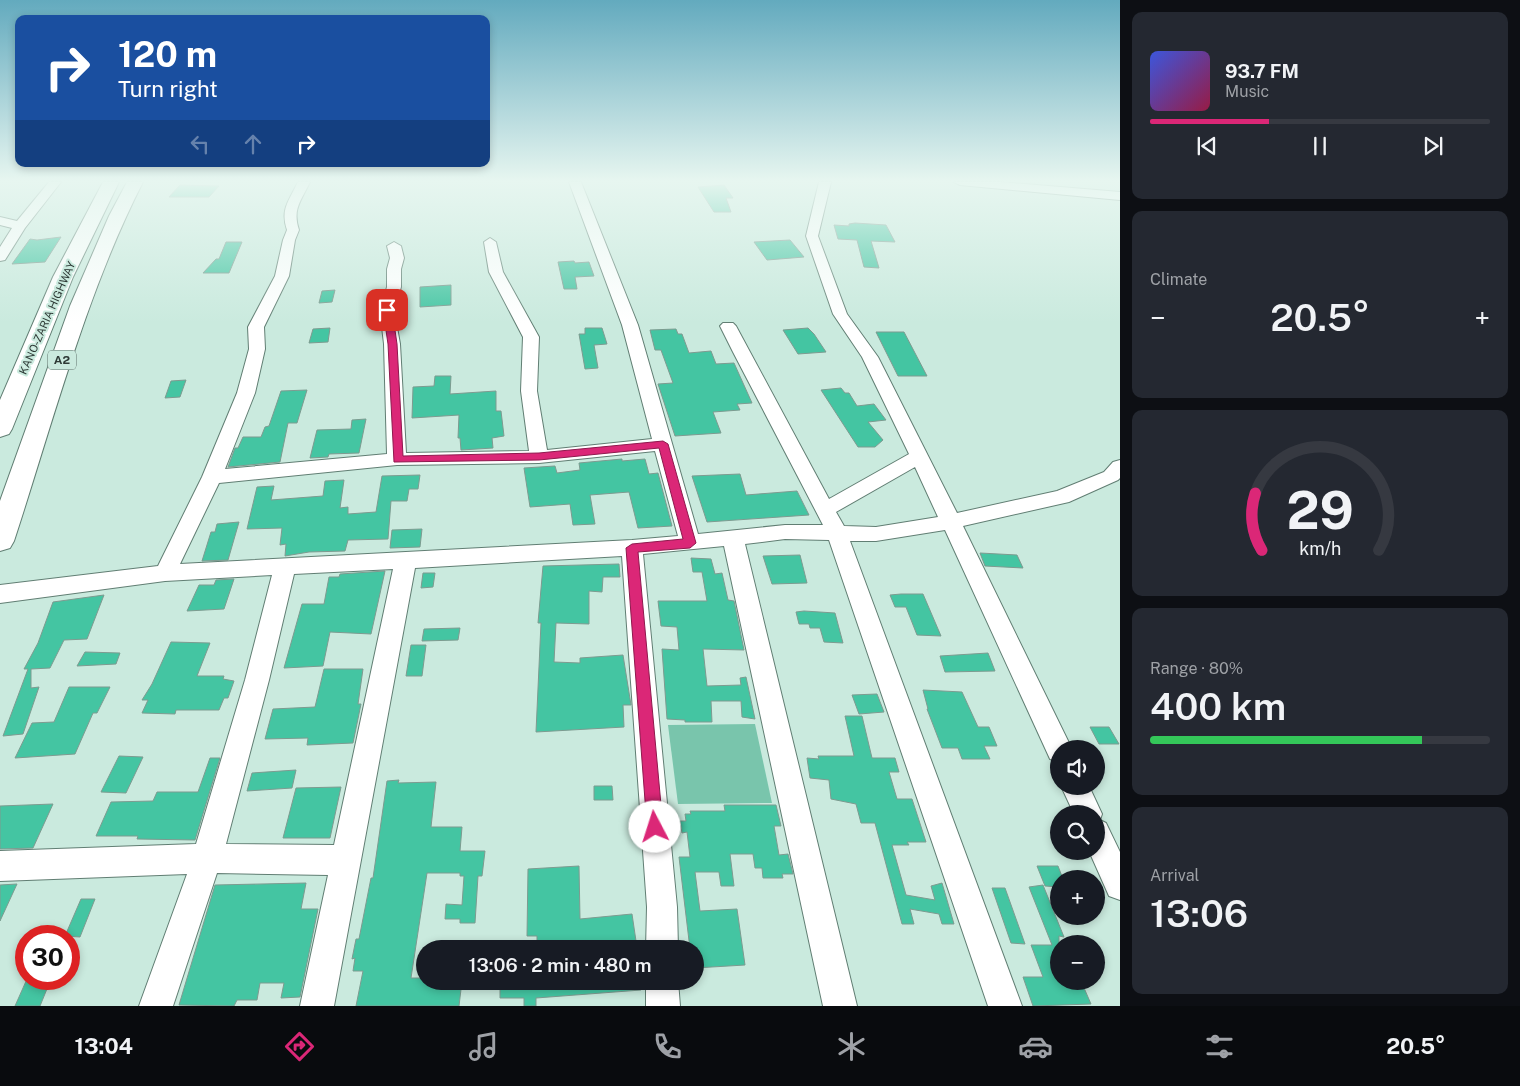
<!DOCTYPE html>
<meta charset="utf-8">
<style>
:root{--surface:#171b24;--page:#242831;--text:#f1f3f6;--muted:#9ea1a6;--line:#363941;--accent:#db2777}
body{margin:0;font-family:"Public Sans",sans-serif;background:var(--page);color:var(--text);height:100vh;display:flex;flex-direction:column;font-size:19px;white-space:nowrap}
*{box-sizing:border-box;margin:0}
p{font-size:16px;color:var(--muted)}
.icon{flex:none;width:28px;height:28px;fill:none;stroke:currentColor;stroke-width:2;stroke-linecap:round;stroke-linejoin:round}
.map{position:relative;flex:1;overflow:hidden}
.side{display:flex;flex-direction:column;gap:12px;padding:12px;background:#0d0f14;width:400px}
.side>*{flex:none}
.guide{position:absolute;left:15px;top:15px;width:475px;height:152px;border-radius:10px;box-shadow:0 2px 8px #0003;background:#1a4fa0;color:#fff;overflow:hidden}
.fabs{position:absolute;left:1050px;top:740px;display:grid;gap:10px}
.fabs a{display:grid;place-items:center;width:55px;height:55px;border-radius:50%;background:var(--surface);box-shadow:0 2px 8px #0003;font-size:25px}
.speed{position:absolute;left:15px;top:925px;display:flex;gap:10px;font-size:25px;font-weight:700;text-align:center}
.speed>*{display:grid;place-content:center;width:65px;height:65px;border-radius:50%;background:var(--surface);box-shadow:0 2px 8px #0003;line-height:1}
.speed .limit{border:8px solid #d22;background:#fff;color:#111}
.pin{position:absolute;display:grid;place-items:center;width:42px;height:42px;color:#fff;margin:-21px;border-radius:10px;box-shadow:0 2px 8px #0006}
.me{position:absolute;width:55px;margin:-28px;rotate:355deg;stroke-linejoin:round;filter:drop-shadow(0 0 4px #0008)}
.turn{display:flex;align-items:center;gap:18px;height:105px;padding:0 20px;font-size:22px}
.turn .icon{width:65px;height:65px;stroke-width:2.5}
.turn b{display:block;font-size:35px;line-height:42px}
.lanes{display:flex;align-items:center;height:48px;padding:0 20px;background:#0003;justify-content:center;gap:25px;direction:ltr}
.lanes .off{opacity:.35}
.big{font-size:38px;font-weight:600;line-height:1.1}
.side .card{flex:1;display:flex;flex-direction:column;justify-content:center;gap:8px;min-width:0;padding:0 18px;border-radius:10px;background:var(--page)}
.side .dial{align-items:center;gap:0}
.dial svg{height:130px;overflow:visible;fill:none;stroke:var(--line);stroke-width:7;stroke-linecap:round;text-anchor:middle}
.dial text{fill:var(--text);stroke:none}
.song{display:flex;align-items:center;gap:15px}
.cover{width:60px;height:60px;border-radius:8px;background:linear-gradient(135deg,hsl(230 70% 55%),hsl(340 70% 35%))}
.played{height:5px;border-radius:2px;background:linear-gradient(90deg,var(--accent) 35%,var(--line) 35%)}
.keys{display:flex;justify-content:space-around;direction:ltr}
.heat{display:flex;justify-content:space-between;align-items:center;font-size:28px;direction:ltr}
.charge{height:8px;border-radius:4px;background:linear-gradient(90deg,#34c759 80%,var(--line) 0)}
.trip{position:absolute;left:416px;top:940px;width:288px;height:50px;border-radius:25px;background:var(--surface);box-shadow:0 2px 8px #0003;font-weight:600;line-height:50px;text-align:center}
.tab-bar{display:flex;height:80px;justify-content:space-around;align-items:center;background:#090b0e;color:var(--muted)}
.tab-bar .icon{width:35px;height:35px}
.tab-bar .active{color:var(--accent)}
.tab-bar b{font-size:22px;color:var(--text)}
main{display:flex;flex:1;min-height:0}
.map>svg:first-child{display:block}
.green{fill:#79c5ac}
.building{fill:#44c5a2;stroke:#7d9b90}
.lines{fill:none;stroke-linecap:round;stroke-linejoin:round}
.minor-casing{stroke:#617e73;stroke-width:2}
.highway-casing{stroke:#617e73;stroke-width:2}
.minor{fill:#fff;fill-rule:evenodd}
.highway{fill:#fff;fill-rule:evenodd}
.route{fill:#db2777;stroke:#8e194d}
.labels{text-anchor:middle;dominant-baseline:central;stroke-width:4;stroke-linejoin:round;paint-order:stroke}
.far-street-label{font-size:11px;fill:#2e3a36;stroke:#caeade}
.shield{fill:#caeade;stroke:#5d6f68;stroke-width:1}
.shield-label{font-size:12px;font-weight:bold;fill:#2e3a36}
</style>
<main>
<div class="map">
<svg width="1120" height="1006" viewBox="0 0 1120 1006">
<rect width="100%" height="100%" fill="#caeade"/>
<path class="green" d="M755,724L772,803L678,804L668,725Z"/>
<path class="building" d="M180,185L219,186L209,197H169Z
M724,185L733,198H726L731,212H714L698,187Z
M855,223L886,225L895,242L871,241L879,268L864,267L857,240L838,239L834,225L849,226V224Z
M61,237L45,262L12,264L30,239L37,240Z
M790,240L804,257L767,260L754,242Z
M226,242H242L229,273H203L216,259H219Z
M574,261L575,263L589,262L594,276L575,277L577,289H564L558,262Z
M451,285V305L420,307V287Z
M335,290L332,302L319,303L322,291Z
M330,328L328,342L309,343L313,329Z
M585,328H602L607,344L594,345L598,368L585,369L579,334H585Z
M808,328L814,334L826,352L798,354L783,330Z
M676,329L678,334H682L689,353L711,351L716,364L734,363L752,403L737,404L740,410L713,412L721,433L675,436L658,384L673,383L661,350H655L650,330Z
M876,332H904L927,376H898Z
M435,376H451L450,394L496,391V411H501L504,436L492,438L493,448L461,450L460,438H458L459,415L412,418L413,387L434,386Z
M186,380L180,397L165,398L171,381Z
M841,388L845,393H849L857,406L874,404L886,420L868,422L883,440L875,447H858L821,390Z
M307,390L297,423H288L280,462L228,467L235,448H238L243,437H261L265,427L269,426L281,391Z
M366,419L359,453L329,454L328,457L310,458L317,430L351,429L352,420Z
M622,459V461L645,459L649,474L658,473L672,526L638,528L629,492L590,495L595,524L573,525L570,504L530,507L524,468L555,466L557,473L580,470L579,463Z
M740,474L746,495L797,491L809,515L707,522L692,476Z
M420,475L418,489H409L407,501H391L388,539L348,540L345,551L309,552L285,556L286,544L280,545L282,528L247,529L257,487L274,486L271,500L323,496L325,481L344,480L340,508L348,507V514L376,512L382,476Z
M239,522L228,560L202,561L211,532H215L217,524Z
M422,529L420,547L390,548L392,530Z
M980,553L1017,555L1023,568L985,566Z
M800,555L807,583L772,584L763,556Z
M691,558L711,559L715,574L722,573L728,600L734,601L744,650L703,649L707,686L741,685L740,678L746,677L755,719L742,717L741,701H711L712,722H685V720L667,719L662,649L679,650L677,627L661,626L658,601H707L702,572H693Z
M619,564L620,577H603L602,592L589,591V624L556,623L554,662L580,663V658L623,655L631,705H623L624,727L536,732L541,623H538L543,566Z
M385,571L371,634L330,632L323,666L284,668L302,604H324L329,577H339L340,574Z
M423,573H435L433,587L421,588Z
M234,579L224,609L187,611L199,585H214L216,580Z
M901,594H923L941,636L917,635L906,607H895L890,595Z
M104,595L87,639L64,640L50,668L31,669V688L39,687L23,734L3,736L28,669H24L38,643L53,602Z
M804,611L835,613L843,643L824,642L820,628H810L809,624H799L796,612Z
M460,628L458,640L422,641L424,629Z
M171,642L210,643L197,676H224L223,679L234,681L228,698H224L219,710H176L175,714L142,713L148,700H142L152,684Z
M411,645H426L422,676H406Z
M85,652L120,653L116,664L77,666Z
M988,653L995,671L945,672L940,656Z
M324,669H363L358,704H361L353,743L307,745L308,738L265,739L273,709L315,707Z
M69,687H110L97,713H93L75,754L15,758L32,723L54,722Z
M923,690L962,692L978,727H989L997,746H984L990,759H962L958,748H942L927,709H928Z
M877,694L884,712L859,714L852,695Z
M845,716H862L872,758H895L899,772H889L897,799H912L926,842H907L909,845H892L906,895L935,900L931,886L942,883L954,924H942L939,914L910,909L914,924H902L875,823H861L856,804L831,799L829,780L810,778L807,758L819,759L818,756H854Z
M1090,727H1109L1119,744H1099Z
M119,756L143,757L126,793L101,792Z
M210,758H220L195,840L137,839L138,836H96L111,802L153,801L157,792H198Z
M296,770L292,788L247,791L252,773Z
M399,780L398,783L436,782L431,827H462L460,851H485L482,876H478L475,923H460V919H445L446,904L462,905L464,876H460V873H427L411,978H425V981H462L459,1006H356L363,971H353L355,958L352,959L356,939H359L371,878H373L387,781Z
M594,786H612L613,800H594Z
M341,787L330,838H283L296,788Z
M53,804L33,848L0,849V806Z
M724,805H776L781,826H774L779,855L788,854L793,874H782L783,878H763L762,868H755L753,854H730L734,886H721L719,872H695L700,911L737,909L745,965L695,968V949H690L679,857H690L687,832L682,833L680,821H686L685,814H691L690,811H725Z
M579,866L580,919L632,914L636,941L617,943L618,949H537V936H527L528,869Z
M1037,866H1058L1063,879H1059V887L1045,886Z
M306,883L301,909H318L300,997L281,998L284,983H260L257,1000H237L234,1006L179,1005L215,885Z
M17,884L0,921V885Z
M1043,885L1064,937L1059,936V981H1081L1091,1004L1033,1006L1023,977H1043L1031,945H1052L1029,887Z
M992,888H1005L1025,944L1011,943Z
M81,899H95L80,937L65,936Z
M27,979H51L40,1006H15Z
M500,981H641V990L536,998V1006H524V998H500Z"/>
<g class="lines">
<g class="minor-casing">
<path id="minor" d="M49,182H61L25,228L5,260L0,261V247L12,228L0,225V217L17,221Z
M298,182H310C301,201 292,209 299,230L295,240L289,276L264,327L265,349L255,393L225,469L387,454L384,344L380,310L387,287V269L390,258L387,246L394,242L401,246L404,258L401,269V287L394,310L400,344L406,453L529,451L521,391L523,337L489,272L484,242L490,238L496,242L503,272L539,337L537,391L547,450L652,439L622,325L569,182H581L638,325L698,534L785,525H823L733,352L720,326L723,323H733L736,326L829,499L909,454L862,357L833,314L806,236L819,182H831L818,236L847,314L878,357L957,513L1057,491L1104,472L1113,462L1120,460V478L1118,480L1069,502L963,526L1072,749H1059V762L1050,759L945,530L876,541H850L1022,1006H988L829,540L785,539L745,544L857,1006H823L724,546L643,554L677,907L678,949H646L647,907L622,556L415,568L334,1006H300L328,875L217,873L173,1006H139L187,874L0,881V851L196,844L245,680L272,575L165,581L0,603V585L158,566L202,477L237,393L249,349L248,327L275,276L283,240L287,230C280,209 289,201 298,182ZM655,451L678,536L632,540L180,564L219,483L397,465L539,463ZM915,467L938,517L876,527L844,526L836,512ZM393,569L334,845L226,844L269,680L294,574Z
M954,182H1000L1120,192V200L960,185Z
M1061,786H1089L1102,814L1100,820L1106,823L1120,852V900L1109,896L1089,851H1096V814H1074Z
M646,981H678L680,1006H646Z"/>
</g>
<g class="highway-casing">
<path id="highway" d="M103,182H119L73,277L12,429L9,434L0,437V400L53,277Z
M127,182H143C86,293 53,422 14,541L10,548L0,551V501L70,306L109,216Z"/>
</g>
<use href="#minor" class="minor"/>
<use href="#highway" class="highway"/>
</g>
<linearGradient id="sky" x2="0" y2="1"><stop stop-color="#63aabe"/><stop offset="0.56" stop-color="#e7f6f0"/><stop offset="1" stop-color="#e7f6f0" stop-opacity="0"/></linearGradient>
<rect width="1120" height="323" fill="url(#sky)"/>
<path class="route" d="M387,307L392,310L397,344L403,456L539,453L663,441L668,444L696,543L690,548L638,552L663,827L661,833L655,835L649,833L647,827L626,548L632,544L683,539L659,448L539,460L394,462L388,344L383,310Z"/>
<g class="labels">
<g class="far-street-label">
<text transform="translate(47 318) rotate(-66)">KANO-ZARIA HIGHWAY</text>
</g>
<rect class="shield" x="48" y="350.5" width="28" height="19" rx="4"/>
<g class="shield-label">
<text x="62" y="360">A2</text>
</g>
</g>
</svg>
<div class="fabs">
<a><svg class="icon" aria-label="sound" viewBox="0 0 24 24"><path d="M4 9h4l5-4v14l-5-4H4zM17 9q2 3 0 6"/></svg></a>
<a><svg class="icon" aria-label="search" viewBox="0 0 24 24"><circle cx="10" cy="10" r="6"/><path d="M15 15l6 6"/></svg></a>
<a>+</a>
<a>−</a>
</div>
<div class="speed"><div class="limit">30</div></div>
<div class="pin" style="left:387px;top:310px;background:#d93025"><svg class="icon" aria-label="arrive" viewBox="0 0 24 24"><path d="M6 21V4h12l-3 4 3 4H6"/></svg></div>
<svg class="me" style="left:655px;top:827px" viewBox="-20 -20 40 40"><circle r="19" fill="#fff"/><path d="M0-13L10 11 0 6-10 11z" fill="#db2777"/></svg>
<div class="trip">13:06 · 2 min · 480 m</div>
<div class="guide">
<div class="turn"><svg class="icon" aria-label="right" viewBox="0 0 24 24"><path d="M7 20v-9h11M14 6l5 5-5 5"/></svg><div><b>120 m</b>Turn right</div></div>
<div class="lanes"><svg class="icon off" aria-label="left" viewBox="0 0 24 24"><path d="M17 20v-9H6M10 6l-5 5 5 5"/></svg><svg class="icon off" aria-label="ahead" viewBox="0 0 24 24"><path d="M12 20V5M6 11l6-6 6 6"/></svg><svg class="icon" aria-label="right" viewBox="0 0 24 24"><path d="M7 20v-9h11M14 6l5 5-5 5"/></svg></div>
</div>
</div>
<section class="side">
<div class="card">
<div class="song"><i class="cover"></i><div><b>93.7 FM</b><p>Music</p></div></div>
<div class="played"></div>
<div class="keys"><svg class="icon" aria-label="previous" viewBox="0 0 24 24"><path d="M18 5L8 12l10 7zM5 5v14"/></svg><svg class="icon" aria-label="pause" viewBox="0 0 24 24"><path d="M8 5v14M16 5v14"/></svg><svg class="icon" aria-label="next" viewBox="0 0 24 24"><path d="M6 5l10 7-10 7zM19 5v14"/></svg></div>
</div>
<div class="card"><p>Climate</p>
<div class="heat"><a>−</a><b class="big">20.5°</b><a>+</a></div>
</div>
<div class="card dial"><svg viewBox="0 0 100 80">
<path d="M14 69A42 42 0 1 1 86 69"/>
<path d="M14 69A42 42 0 0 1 10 34" stroke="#db2777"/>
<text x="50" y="56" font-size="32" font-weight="700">29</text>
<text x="50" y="72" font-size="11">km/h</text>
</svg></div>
<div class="card"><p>Range · 80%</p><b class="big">400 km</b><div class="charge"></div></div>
<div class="card"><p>Arrival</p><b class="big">13:06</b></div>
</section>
</main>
<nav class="tab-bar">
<b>13:04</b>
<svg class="icon active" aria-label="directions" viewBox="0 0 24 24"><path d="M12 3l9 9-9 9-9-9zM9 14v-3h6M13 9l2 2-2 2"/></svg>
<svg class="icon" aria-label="music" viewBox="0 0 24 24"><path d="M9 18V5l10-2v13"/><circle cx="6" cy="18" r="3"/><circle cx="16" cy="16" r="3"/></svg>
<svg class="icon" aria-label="phone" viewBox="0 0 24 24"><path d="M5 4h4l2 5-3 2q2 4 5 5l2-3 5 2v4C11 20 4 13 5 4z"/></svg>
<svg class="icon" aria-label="climate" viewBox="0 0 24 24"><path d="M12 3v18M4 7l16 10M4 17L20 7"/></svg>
<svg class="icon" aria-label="car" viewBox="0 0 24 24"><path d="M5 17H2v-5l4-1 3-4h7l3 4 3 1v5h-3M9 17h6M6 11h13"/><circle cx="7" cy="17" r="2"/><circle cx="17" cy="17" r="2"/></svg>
<svg class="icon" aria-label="filters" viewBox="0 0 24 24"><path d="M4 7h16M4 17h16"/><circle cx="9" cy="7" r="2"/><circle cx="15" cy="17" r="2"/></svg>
<b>20.5°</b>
</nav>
